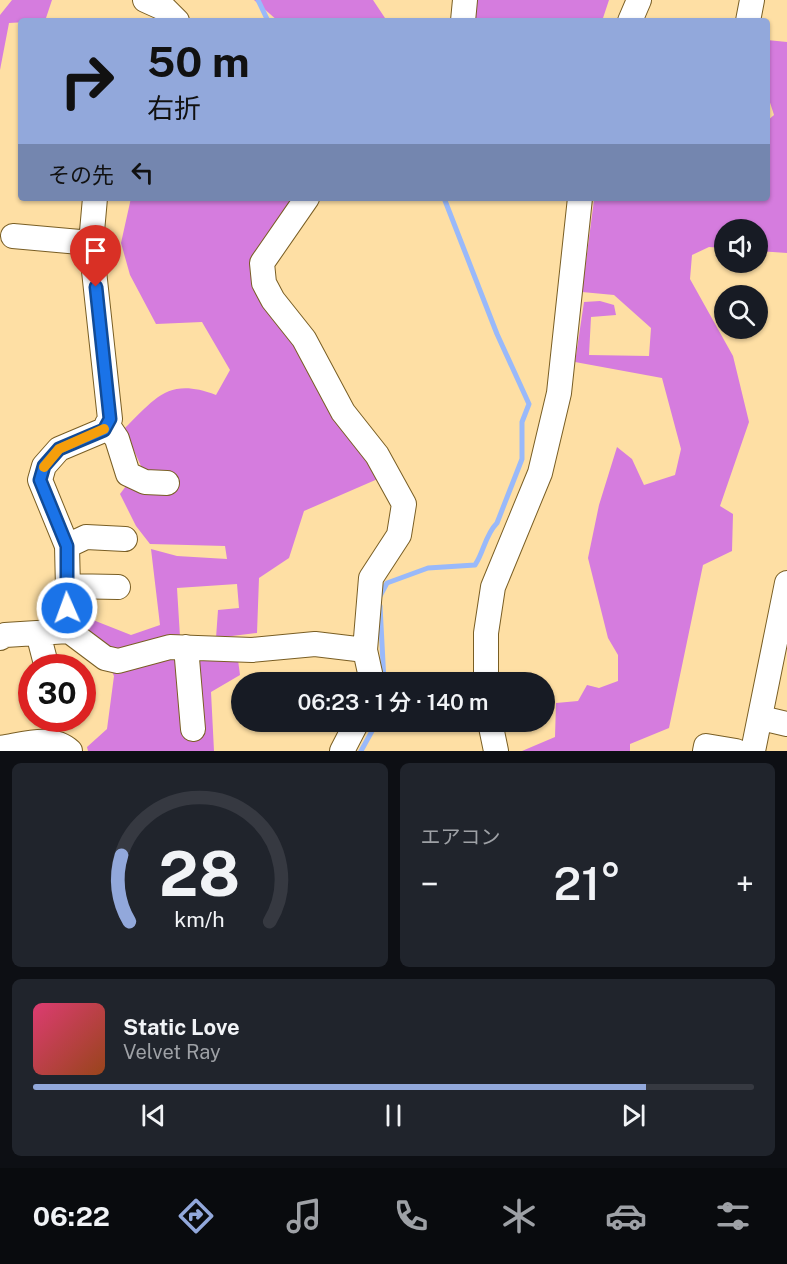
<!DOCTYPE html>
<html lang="ja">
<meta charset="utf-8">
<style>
:root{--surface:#171b24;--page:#20242c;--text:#f1f3f6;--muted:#9ea1a6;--line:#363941;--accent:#92a8db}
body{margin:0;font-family:"Public Sans","Noto Sans JP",sans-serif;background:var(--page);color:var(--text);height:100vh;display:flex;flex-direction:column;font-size:22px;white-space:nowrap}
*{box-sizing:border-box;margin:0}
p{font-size:20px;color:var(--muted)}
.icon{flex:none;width:33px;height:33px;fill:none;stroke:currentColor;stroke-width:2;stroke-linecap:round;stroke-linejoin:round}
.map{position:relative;height:751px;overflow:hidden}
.drawer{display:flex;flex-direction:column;gap:12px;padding:12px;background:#0d0f14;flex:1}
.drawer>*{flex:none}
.guide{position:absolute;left:18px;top:18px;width:752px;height:183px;border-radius:6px;box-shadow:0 2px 4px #0004;background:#92a8db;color:#111;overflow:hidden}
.buttons{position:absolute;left:714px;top:219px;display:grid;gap:12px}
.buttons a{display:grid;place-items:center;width:54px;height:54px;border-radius:50%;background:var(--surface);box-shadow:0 2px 4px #0004;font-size:30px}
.speed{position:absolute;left:18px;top:654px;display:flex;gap:12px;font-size:30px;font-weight:700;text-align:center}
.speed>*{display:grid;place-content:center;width:78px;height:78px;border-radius:50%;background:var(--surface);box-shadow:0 2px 4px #0004;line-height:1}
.speed .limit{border:9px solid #d22;background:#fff;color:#111}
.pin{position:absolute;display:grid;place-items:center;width:51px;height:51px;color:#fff;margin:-62px -26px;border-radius:50% 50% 50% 0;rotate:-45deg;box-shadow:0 0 6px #0007}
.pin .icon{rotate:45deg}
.me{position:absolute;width:66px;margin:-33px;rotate:358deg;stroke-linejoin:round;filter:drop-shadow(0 0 4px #0008)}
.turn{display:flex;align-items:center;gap:21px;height:126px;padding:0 30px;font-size:27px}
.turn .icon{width:78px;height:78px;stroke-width:2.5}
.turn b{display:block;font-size:42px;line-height:51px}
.then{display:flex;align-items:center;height:57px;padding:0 30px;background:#0003;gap:12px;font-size:22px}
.big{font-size:45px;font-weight:600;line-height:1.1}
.drawer .card{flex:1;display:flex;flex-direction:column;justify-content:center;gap:9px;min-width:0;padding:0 21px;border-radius:9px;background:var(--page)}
.drawer .dial{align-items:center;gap:0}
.dial svg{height:156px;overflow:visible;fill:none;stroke:var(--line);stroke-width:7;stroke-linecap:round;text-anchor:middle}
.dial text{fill:var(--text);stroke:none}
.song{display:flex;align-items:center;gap:18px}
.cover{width:72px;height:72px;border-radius:9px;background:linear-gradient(135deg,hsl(340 70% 55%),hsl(20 70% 35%))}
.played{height:6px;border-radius:3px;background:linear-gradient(90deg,var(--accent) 85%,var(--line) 85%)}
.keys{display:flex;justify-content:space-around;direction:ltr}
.heat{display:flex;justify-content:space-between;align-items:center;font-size:33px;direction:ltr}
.drawer .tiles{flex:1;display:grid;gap:12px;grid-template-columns:1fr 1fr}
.card:last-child{grid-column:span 2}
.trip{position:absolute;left:231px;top:672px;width:324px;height:60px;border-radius:30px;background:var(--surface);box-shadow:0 2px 4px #0004;font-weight:600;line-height:60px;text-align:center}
.tab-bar{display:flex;height:96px;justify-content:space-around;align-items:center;background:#090b0e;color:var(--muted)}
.tab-bar .icon{width:42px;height:42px}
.tab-bar .selected{color:var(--accent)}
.tab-bar b{font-size:27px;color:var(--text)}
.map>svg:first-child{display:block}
.forest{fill:#d57cde}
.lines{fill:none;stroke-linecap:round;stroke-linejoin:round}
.stream{stroke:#99b9fa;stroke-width:5}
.minor-casing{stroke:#795e24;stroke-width:26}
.minor{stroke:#fff;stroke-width:24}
.route-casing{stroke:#114b97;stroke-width:15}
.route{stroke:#1a73e8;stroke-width:10}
.slow{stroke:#f59e0b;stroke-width:10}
</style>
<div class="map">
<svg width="787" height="751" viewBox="0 0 787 751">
<rect width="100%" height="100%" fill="#fedfa4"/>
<path class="forest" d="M12,0H52L45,21L9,23L0,70V15Z
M254,0H373L387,21H278Z
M475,0H609L602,21H472Z
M767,40L787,42V253L758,251V230H724V248L709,247L692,255L690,279L733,356L749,422L720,506L733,514L732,551L703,565L669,728L630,744V751H522L555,737L556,703L578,701L587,685L599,688L618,681V655L608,638L588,558L599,505L617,447L632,459L644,485L675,475L681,449L662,378L575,362L584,302L600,301L614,305L616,315L591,317L589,355L649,356L651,328L614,295L582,292L594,200L602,198H766L767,121L774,115L767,93Z
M131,198H186L195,201L202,198H296L253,254V272L294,338L329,411L380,478L304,511L289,558L259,578L257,633L216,638L218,610L239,608L237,584L177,588L180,637L238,660L240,675L211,692L214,751H88L87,747L107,729L114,676L99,643L74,616L82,603L93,620L131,635L160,625L151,549L177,556L227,559L225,546L150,544L136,526L120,494L141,466L124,429C156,398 168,377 216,395L230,370L202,322L156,324L130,275L121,243Z"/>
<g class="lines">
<path class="stream" d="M258,0L268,21
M380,596L387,583L428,568L475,565C484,552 485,535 497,523L522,459V422L529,404L497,334L444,198
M380,606L384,682
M361,751L377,722"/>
<g class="minor-casing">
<path id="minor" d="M145,0L165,9L177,21
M463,21L465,0
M630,21L639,0
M748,21L752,0
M307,198L262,263L264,283L273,300L304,339L343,412L377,455L404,504L399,535L371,578L365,650L372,682
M13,236L91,243L95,198
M107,424L117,439L128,474L145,482L167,483
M67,546L86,537L125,539
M66,586L118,587
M69,631L67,546L40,480L44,466L59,449L104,430L110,419L91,243
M38,633L47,668
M0,638L5,635L69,631L105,658L118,661L170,647L252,650L315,644L365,650
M186,647L193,729
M486,682V633L493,587L540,473L559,393L580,198
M761,718L787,724
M490,722L496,751
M0,748C22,745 52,734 70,751
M342,751L357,722
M705,751L706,746L736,751
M753,751L787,583"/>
</g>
<use href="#minor" class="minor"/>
</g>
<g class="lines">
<g class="route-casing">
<path id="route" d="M67,608V546L40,480L44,466L59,449L104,430L110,419L96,287"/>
</g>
<use href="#route" class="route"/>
<path class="slow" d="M44,467L59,449L104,429"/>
</g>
</svg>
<div class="buttons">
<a><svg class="icon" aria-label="sound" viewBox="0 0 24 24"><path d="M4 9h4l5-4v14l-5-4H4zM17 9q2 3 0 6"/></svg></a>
<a><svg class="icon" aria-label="search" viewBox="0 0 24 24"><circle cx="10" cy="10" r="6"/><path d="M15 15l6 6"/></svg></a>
</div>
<div class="speed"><div class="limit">30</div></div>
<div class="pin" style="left:96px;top:287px;background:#d93025"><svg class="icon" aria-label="arrive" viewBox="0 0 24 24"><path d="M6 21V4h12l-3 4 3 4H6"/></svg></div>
<svg class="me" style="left:67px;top:608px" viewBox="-20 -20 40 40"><circle r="17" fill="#1a73e8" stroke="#fff" stroke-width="3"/><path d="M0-11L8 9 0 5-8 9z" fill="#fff"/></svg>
<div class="trip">06:23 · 1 分 · 140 m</div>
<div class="guide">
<div class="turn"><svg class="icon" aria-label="right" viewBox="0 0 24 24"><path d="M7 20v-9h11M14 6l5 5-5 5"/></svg><div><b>50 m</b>右折</div></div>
<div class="then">その先<svg class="icon" aria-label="left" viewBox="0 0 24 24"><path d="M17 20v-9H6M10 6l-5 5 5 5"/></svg></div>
</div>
</div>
<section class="drawer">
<div class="tiles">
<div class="card dial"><svg viewBox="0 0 100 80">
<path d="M14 69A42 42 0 1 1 86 69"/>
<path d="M14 69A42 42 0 0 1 10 35" stroke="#92a8db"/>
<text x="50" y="56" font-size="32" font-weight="700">28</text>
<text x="50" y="72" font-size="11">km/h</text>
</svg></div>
<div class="card"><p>エアコン</p>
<div class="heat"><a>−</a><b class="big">21°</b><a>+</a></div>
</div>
<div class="card">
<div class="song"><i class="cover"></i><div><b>Static Love</b><p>Velvet Ray</p></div></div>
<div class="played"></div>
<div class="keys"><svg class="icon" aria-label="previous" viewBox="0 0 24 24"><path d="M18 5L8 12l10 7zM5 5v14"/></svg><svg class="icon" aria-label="pause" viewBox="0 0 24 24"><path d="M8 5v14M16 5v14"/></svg><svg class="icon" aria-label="next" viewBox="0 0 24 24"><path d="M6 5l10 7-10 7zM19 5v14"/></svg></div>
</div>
</div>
</section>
<nav class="tab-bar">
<b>06:22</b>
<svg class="icon selected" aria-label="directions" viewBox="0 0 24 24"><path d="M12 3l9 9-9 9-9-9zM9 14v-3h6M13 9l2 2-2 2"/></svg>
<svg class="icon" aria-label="music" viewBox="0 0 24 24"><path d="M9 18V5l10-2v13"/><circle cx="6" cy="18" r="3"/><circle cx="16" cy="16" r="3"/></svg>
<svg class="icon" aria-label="phone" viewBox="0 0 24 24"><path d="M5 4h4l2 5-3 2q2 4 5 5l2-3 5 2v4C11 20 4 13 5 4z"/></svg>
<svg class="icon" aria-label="climate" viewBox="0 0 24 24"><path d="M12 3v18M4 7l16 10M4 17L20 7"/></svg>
<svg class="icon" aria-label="car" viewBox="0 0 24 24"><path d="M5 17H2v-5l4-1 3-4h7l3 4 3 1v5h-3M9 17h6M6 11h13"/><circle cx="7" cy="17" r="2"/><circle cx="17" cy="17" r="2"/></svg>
<svg class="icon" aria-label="filters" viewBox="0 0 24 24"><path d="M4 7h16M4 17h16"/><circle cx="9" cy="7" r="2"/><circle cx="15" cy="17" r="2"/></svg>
</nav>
